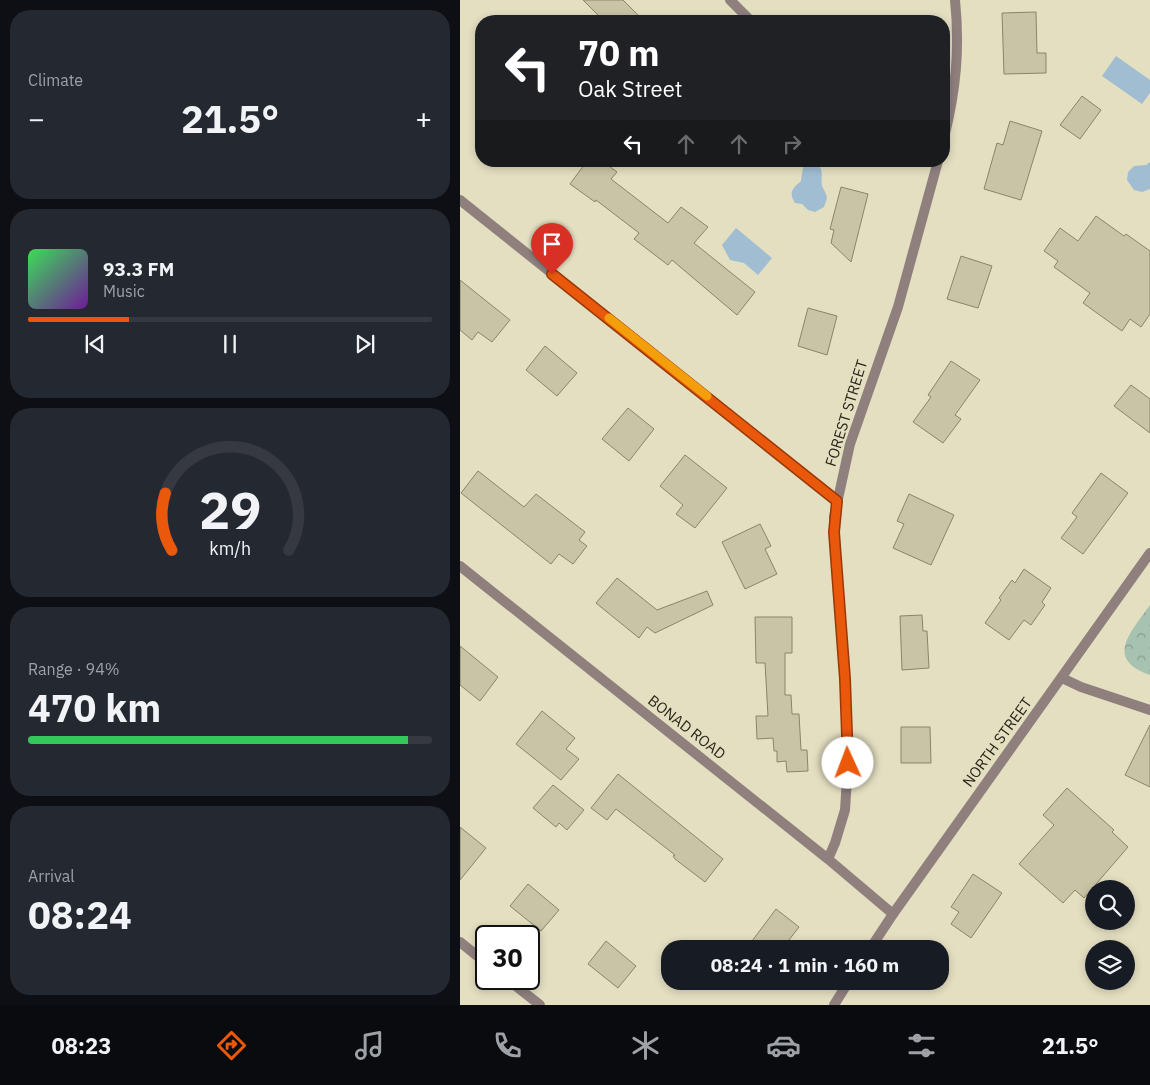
<!DOCTYPE html>
<meta charset="utf-8">
<style>
:root{--surface:#171b24;--page:#242831;--text:#f1f3f6;--muted:#9ea1a6;--line:#363941;--accent:#ea580c}
body{margin:0;font-family:"IBM Plex Sans",sans-serif;background:var(--page);color:var(--text);height:100vh;display:flex;flex-direction:column;font-size:19px;white-space:nowrap}
*{box-sizing:border-box;margin:0}
p{font-size:16px;color:var(--muted)}
.icon{flex:none;width:28px;height:28px;fill:none;stroke:currentColor;stroke-width:2;stroke-linecap:round;stroke-linejoin:round}
.map{position:relative;flex:1;overflow:hidden}
.drawer{display:flex;flex-direction:column;gap:10px;padding:10px;background:#0d0f14;width:460px}
.drawer>*{flex:none}
.top-card{position:absolute;left:15px;top:15px;width:475px;height:152px;border-radius:20px;box-shadow:0 2px 8px #0003;background:#202124;color:#fff;overflow:hidden}
.fabs{position:absolute;left:625px;top:880px;display:grid;gap:10px}
.fabs a{display:grid;place-items:center;width:50px;height:50px;border-radius:50%;background:var(--surface);box-shadow:0 2px 8px #0003;font-size:25px}
.speed{position:absolute;left:15px;top:925px;display:flex;gap:10px;font-size:25px;font-weight:700;text-align:center}
.speed>*{display:grid;place-content:center;width:65px;height:65px;border-radius:50%;background:var(--surface);box-shadow:0 2px 8px #0003;line-height:1}
.speed .limit{border:2px solid #111;border-radius:8px;background:#fff;color:#111}
.pin{position:absolute;display:grid;place-items:center;width:42px;height:42px;color:#fff;margin:-51px -21px;border-radius:50% 50% 50% 0;rotate:-45deg;box-shadow:0 0 5px #0007}
.pin .icon{rotate:45deg}
.me{position:absolute;width:55px;margin:-28px;rotate:358deg;stroke-linejoin:round;filter:drop-shadow(0 0 4px #0008)}
.turn{display:flex;align-items:center;gap:18px;height:105px;padding:0 20px;font-size:22px}
.turn .icon{width:65px;height:65px;stroke-width:2.5}
.turn b{display:block;font-size:35px;line-height:42px}
.lanes{display:flex;align-items:center;height:48px;padding:0 20px;background:#0003;justify-content:center;gap:25px;direction:ltr}
.lanes .off{opacity:.35}
.big{font-size:38px;font-weight:800;line-height:1.1}
.drawer .widget{flex:1;display:flex;flex-direction:column;justify-content:center;gap:8px;min-width:0;padding:0 18px;border-radius:20px;background:var(--page)}
.drawer .dial{align-items:center;gap:0}
.dial svg{height:130px;overflow:visible;fill:none;stroke:var(--line);stroke-width:7;stroke-linecap:round;text-anchor:middle}
.dial text{fill:var(--text);stroke:none}
.song{display:flex;align-items:center;gap:15px}
.cover{width:60px;height:60px;border-radius:8px;background:linear-gradient(135deg,hsl(130 70% 55%),hsl(280 70% 35%))}
.played{height:5px;border-radius:2px;background:linear-gradient(90deg,var(--accent) 25%,var(--line) 25%)}
.keys{display:flex;justify-content:space-around;direction:ltr}
.heat{display:flex;justify-content:space-between;align-items:center;font-size:28px;direction:ltr}
.charge{height:8px;border-radius:4px;background:linear-gradient(90deg,#34c759 94%,var(--line) 0)}
.trip{position:absolute;left:201px;top:940px;width:288px;height:50px;border-radius:20px;background:var(--surface);box-shadow:0 2px 8px #0003;font-weight:800;line-height:50px;text-align:center}
.tabs{display:flex;height:80px;justify-content:space-around;align-items:center;background:#090b0e;color:var(--muted)}
.tabs .icon{width:35px;height:35px}
.tabs .current{color:var(--accent)}
.tabs b{font-size:22px;color:var(--text)}
main{display:flex;flex:1;min-height:0}
.map>svg:first-child{display:block}
.park{fill:url(#park-crowns)}
.water{fill:#a0bdd2}
.building{fill:#c9c4a6;stroke:#8a8568}
.lines{fill:none;stroke-linecap:round;stroke-linejoin:round}
.minor{stroke:#8f807e;stroke-width:10}
.tertiary{stroke:#8f807e;stroke-width:10}
.route-casing{stroke:#983908;stroke-width:12}
.route{stroke:#ea580c;stroke-width:9}
.slow{stroke:#f59e0b;stroke-width:9}
.labels{text-anchor:middle;dominant-baseline:central;stroke-width:4.5;stroke-linejoin:round;paint-order:stroke}
.street-label{font-size:15px;fill:#29271b;stroke:#e4dfc1}
</style>
<main>
<section class="drawer">
<div class="widget"><p>Climate</p>
<div class="heat"><a>−</a><b class="big">21.5°</b><a>+</a></div>
</div>
<div class="widget">
<div class="song"><i class="cover"></i><div><b>93.3 FM</b><p>Music</p></div></div>
<div class="played"></div>
<div class="keys"><svg class="icon" aria-label="previous" viewBox="0 0 24 24"><path d="M18 5L8 12l10 7zM5 5v14"/></svg><svg class="icon" aria-label="pause" viewBox="0 0 24 24"><path d="M8 5v14M16 5v14"/></svg><svg class="icon" aria-label="next" viewBox="0 0 24 24"><path d="M6 5l10 7-10 7zM19 5v14"/></svg></div>
</div>
<div class="widget dial"><svg viewBox="0 0 100 80">
<path d="M14 69A42 42 0 1 1 86 69"/>
<path d="M14 69A42 42 0 0 1 10 34" stroke="#ea580c"/>
<text x="50" y="56" font-size="32" font-weight="700">29</text>
<text x="50" y="72" font-size="11">km/h</text>
</svg></div>
<div class="widget"><p>Range · 94%</p><b class="big">470 km</b><div class="charge"></div></div>
<div class="widget"><p>Arrival</p><b class="big">08:24</b></div>
</section>
<div class="map">
<svg width="690" height="1005" viewBox="0 0 690 1005">
<defs>
<pattern id="park-crowns" width="20" height="18" patternUnits="userSpaceOnUse" patternTransform="scale(1.25)"><rect width="20" height="18" fill="#a7c2b1"/><path d="M2 6a3 3 0 1 1 6 0M12 15a3 3 0 1 1 6 0" fill="none" stroke="#889e8f"/></pattern>
</defs>
<rect width="100%" height="100%" fill="#e4dfc1"/>
<path class="park" d="M690,605V675C644,659 671,632 690,605Z"/>
<path class="water" d="M656,56L690,80V93L682,104L642,76Z
M353,161C366,168 360,175 362,186C364,190 366,193 367,198L364,207L355,212L348,210L342,204L335,203C328,192 333,188 341,181C343,170 341,164 353,161Z
M690,162V189L682,192L674,190L667,180L668,172L674,166L686,165Z
M276,228L312,258L298,275L284,263L270,260L262,245Z"/>
<path class="building" d="M123,0H163L184,21H144Z
M576,12L577,53H586V73L544,74L542,13Z
M622,96L641,110L620,139L600,125Z
M550,121L582,131L561,200L524,189L537,143L543,145Z
M127,161H142L157,172L151,179L208,223L221,207L248,227L234,243L295,292L277,315L212,260L208,265L174,239L179,233L136,200L135,202L110,184Z
M381,187L408,194L391,262L371,243L374,230L370,229Z
M636,216L664,236L666,234L690,251V314L681,327L670,319L662,331L623,303L630,293L594,267L598,261L584,251L600,228L618,241Z
M501,256L532,266L518,308L487,299Z
M0,280L50,320L32,342L18,332L12,340L0,330Z
M348,308L377,316L367,355L338,346Z
M85,346L117,373L97,396L66,370Z
M491,361L520,380L495,415L501,419L483,443L453,422L471,397L468,395Z
M671,385L690,399V433L654,406Z
M168,408L194,429L169,461L142,439Z
M225,455L267,488L235,528L216,514L223,505L200,486Z
M18,471L64,507L76,494L125,532L119,540L127,546L113,564L99,554L91,564L1,493Z
M641,473L668,493L623,554L601,538L617,517L612,513Z
M449,494L494,515L471,565L433,548L444,524L437,521Z
M300,524L311,546L305,549L317,574L285,589L262,542Z
M564,569L591,588L582,602L585,605L571,625L564,620L549,640L525,623L541,600L539,598L552,580L555,583Z
M157,578L197,610L247,591L253,605L195,633L187,627L179,638L136,603Z
M462,615L463,631H467L469,668L442,670L440,616Z
M295,617H332V653H325V695H331L332,714H339L341,750H347L348,771L327,772L326,761L317,762V751H314L313,738L297,739L296,716H308L305,663H296Z
M0,646L38,677L20,701L0,685Z
M82,711L115,738L106,749L119,759L101,780L56,744Z
M690,725V787L665,775Z
M441,727H470L471,763H441Z
M158,774L263,859L245,882L215,859L213,856L215,855L156,809L147,820L131,808Z
M93,785L124,810L107,830L99,823L96,827L73,808Z
M607,788L654,830L652,832L668,847L624,898L615,890L603,903L559,864L594,825L583,815Z
M0,827L26,848L0,880Z
M513,874L542,893L511,938L491,924L499,912L491,907Z
M68,884L99,910L81,931L50,906Z
M316,909L339,927L322,949H286Z
M146,941L176,966L158,988L128,964Z"/>
<g class="lines">
<path class="minor" d="M270,0L291,21
M484,138C496,90 500,49 495,0
M0,200L377,501
M0,566L368,859L433,914
M602,678L621,687L690,710
M368,859L375,843L385,810L388,763L385,679L376,560L374,517L390,444L438,307L478,161
M0,942L26,963
M47,979L80,1005"/>
<path class="tertiary" d="M410,949L433,914L690,553
M374,1005L389,981"/>
</g>
<g class="lines">
<g class="route-casing">
<path id="route" d="M92,274L377,501L374,532L385,679L388,763"/>
</g>
<use href="#route" class="route"/>
<path class="slow" d="M149,318L247,396"/>
</g>
<g class="labels">
<g class="street-label">
<text transform="translate(386 413) rotate(-73)">FOREST STREET</text>
<text transform="translate(227 727) rotate(38)">BONAD ROAD</text>
<text transform="translate(537 742) rotate(-54)">NORTH STREET</text>
</g>
</g>
</svg>
<div class="fabs">
<a><svg class="icon" aria-label="search" viewBox="0 0 24 24"><circle cx="10" cy="10" r="6"/><path d="M15 15l6 6"/></svg></a>
<a><svg class="icon" aria-label="layers" viewBox="0 0 24 24"><path d="M12 4l9 5-9 5-9-5zM3 14l9 5 9-5"/></svg></a>
</div>
<div class="speed"><div class="limit">30</div></div>
<div class="pin" style="left:92px;top:274px;background:#d93025"><svg class="icon" aria-label="arrive" viewBox="0 0 24 24"><path d="M6 21V4h12l-3 4 3 4H6"/></svg></div>
<svg class="me" style="left:388px;top:763px" viewBox="-20 -20 40 40"><circle r="19" fill="#fff"/><path d="M0-13L10 11 0 6-10 11z" fill="#ea580c"/></svg>
<div class="trip">08:24 · 1 min · 160 m</div>
<div class="top-card">
<div class="turn"><svg class="icon" aria-label="left" viewBox="0 0 24 24"><path d="M17 20v-9H6M10 6l-5 5 5 5"/></svg><div><b>70 m</b>Oak Street</div></div>
<div class="lanes"><svg class="icon" aria-label="left" viewBox="0 0 24 24"><path d="M17 20v-9H6M10 6l-5 5 5 5"/></svg><svg class="icon off" aria-label="ahead" viewBox="0 0 24 24"><path d="M12 20V5M6 11l6-6 6 6"/></svg><svg class="icon off" aria-label="ahead" viewBox="0 0 24 24"><path d="M12 20V5M6 11l6-6 6 6"/></svg><svg class="icon off" aria-label="right" viewBox="0 0 24 24"><path d="M7 20v-9h11M14 6l5 5-5 5"/></svg></div>
</div>
</div>
</main>
<nav class="tabs">
<b>08:23</b>
<svg class="icon current" aria-label="directions" viewBox="0 0 24 24"><path d="M12 3l9 9-9 9-9-9zM9 14v-3h6M13 9l2 2-2 2"/></svg>
<svg class="icon" aria-label="music" viewBox="0 0 24 24"><path d="M9 18V5l10-2v13"/><circle cx="6" cy="18" r="3"/><circle cx="16" cy="16" r="3"/></svg>
<svg class="icon" aria-label="phone" viewBox="0 0 24 24"><path d="M5 4h4l2 5-3 2q2 4 5 5l2-3 5 2v4C11 20 4 13 5 4z"/></svg>
<svg class="icon" aria-label="climate" viewBox="0 0 24 24"><path d="M12 3v18M4 7l16 10M4 17L20 7"/></svg>
<svg class="icon" aria-label="car" viewBox="0 0 24 24"><path d="M5 17H2v-5l4-1 3-4h7l3 4 3 1v5h-3M9 17h6M6 11h13"/><circle cx="7" cy="17" r="2"/><circle cx="17" cy="17" r="2"/></svg>
<svg class="icon" aria-label="filters" viewBox="0 0 24 24"><path d="M4 7h16M4 17h16"/><circle cx="9" cy="7" r="2"/><circle cx="15" cy="17" r="2"/></svg>
<b>21.5°</b>
</nav>
